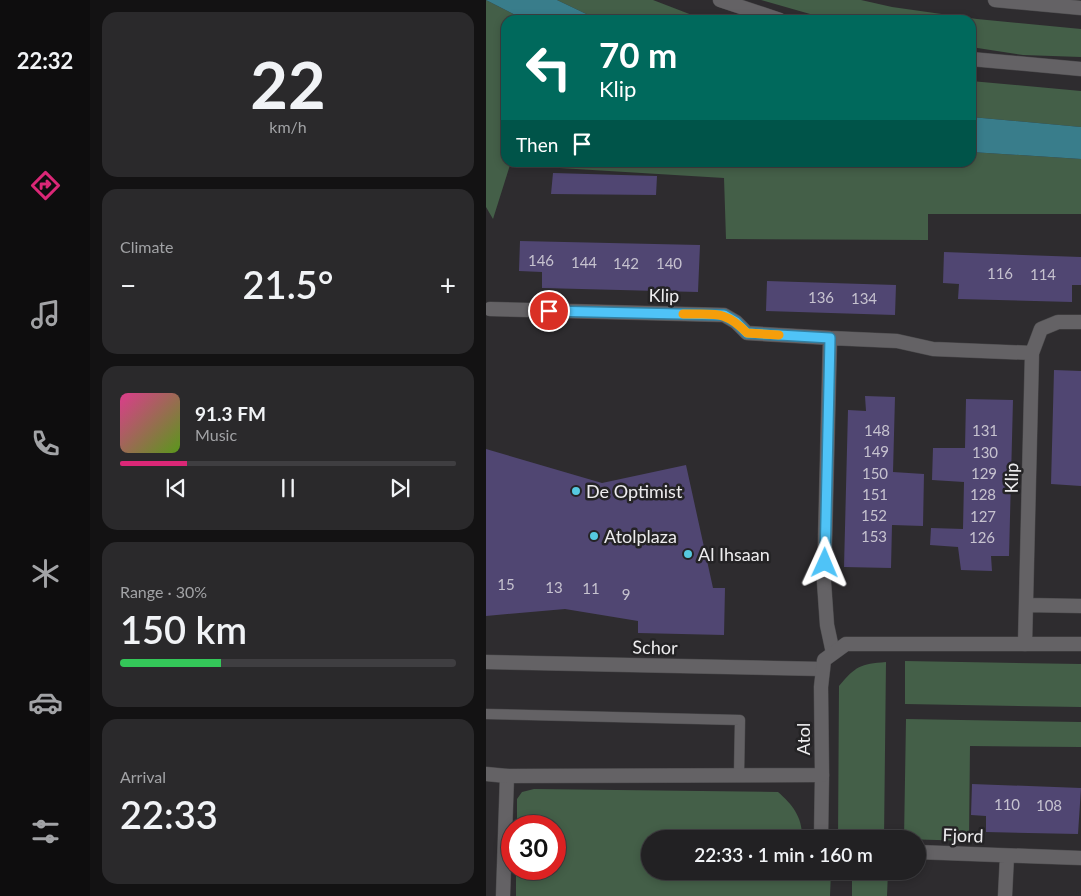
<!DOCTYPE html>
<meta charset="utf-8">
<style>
:root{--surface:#222123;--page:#2a292b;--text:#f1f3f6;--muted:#a2a3a6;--line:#3f3e41;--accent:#db2777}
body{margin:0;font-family:Lato,sans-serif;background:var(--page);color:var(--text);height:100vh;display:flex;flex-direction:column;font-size:19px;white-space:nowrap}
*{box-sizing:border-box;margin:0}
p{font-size:16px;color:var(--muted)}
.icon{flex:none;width:28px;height:28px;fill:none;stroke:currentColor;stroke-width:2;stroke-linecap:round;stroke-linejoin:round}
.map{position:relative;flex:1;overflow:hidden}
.sheet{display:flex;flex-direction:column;gap:12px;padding:12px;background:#131213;width:396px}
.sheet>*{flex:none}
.hud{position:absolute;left:15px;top:15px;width:475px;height:152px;border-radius:15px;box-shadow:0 2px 8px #0003,0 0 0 1px var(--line);background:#00695c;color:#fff;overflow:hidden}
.speed{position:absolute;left:15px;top:815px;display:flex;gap:10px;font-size:25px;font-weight:700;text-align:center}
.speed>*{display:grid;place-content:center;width:65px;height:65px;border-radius:50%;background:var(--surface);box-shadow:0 2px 8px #0003,0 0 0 1px var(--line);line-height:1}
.speed .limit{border:8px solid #d22;background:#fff;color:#111}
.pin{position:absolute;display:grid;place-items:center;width:42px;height:42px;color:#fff;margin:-21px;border:2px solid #fff;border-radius:50%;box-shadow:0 1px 5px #0007}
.me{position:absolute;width:55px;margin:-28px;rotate:1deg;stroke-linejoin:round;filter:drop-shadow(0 0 4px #0008)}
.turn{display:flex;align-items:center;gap:18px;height:105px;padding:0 15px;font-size:22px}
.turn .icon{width:65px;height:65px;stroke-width:2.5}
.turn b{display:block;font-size:35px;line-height:42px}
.then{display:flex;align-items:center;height:48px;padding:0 15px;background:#0003;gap:10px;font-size:19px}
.big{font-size:38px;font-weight:600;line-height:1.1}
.sheet .tile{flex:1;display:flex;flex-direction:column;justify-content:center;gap:8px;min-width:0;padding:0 18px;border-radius:15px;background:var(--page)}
.sheet .dial{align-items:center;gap:0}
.dial b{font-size:65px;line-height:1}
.song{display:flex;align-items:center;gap:15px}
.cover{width:60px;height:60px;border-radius:8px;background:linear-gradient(135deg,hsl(330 70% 55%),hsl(90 70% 35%))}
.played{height:5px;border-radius:2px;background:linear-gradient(90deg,var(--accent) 20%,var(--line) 20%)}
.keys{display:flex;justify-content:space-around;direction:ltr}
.heat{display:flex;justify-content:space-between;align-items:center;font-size:28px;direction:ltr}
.charge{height:8px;border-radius:4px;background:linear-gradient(90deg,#34c759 30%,var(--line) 0)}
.trip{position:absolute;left:155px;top:830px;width:285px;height:50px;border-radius:25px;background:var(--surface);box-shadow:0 2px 8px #0003,0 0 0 1px var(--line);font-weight:600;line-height:50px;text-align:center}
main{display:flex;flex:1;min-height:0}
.tabs{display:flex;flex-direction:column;width:90px;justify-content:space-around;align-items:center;background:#0e0d0e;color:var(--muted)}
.tabs .icon{width:35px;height:35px}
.tabs .active{color:var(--accent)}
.tabs b{font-size:22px;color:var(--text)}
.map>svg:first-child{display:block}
.green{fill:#445f48}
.water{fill:#397d8b}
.building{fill:#504672}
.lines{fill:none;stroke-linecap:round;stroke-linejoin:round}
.service-casing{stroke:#4a494b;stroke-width:11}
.pedestrian-casing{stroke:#4a494b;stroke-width:15}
.minor-casing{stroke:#4a494b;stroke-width:15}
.tertiary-casing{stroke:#4a494b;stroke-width:15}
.secondary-casing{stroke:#4a494b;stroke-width:15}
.service{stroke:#646265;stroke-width:10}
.pedestrian{stroke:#646265;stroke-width:14}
.minor{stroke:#646265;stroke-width:14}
.tertiary{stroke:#646265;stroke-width:14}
.secondary{stroke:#646265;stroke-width:14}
.route-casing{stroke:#337fa1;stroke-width:12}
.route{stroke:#4fc3f7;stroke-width:9}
.slow{stroke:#f59e0b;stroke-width:9}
.poi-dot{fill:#56c9e0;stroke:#242325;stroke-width:2}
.labels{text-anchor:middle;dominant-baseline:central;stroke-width:5;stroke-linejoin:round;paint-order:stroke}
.number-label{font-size:15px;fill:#c6c2cf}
.street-label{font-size:18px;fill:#edecee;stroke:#242325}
.poi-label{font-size:18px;fill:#edecee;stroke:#242325;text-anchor:start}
</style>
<main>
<nav class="tabs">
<b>22:32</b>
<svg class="icon active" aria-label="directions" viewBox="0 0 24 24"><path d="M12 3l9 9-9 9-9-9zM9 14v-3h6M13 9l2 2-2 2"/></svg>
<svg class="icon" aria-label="music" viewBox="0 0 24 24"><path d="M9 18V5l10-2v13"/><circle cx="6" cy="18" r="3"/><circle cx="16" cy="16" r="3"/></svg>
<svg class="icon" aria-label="phone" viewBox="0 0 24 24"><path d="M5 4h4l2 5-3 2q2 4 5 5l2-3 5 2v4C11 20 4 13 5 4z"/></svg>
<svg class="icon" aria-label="climate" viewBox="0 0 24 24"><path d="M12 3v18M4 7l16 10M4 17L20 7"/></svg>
<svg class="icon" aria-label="car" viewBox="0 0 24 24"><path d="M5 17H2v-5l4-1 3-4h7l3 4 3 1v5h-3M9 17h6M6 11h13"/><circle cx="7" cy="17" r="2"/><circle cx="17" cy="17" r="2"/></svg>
<svg class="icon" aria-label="filters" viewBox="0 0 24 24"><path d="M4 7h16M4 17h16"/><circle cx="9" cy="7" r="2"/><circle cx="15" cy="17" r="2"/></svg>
</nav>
<section class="sheet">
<div class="tile dial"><b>22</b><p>km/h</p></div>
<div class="tile"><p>Climate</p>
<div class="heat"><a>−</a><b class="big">21.5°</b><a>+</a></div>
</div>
<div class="tile">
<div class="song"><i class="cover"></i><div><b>91.3 FM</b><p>Music</p></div></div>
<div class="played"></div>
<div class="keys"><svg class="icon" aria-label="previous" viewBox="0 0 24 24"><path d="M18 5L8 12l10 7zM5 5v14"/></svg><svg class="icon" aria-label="pause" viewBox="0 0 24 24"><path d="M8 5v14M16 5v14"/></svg><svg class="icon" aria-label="next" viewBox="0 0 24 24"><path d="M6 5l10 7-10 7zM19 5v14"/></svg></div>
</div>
<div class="tile"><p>Range · 30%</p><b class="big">150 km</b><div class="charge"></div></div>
<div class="tile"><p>Arrival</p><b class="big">22:33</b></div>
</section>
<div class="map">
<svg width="595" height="896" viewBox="0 0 595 896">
<rect width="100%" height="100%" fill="#2e2c2f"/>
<path class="green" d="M0,0L39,20H20V162H485V152L595,159V214H442V240L240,239L238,178L24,165L7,219L0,207Z
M71,0H167L219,20H113Z
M275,0H375L406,7L491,19L595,29V57L537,55L485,47V20H345Z
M485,81L595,91V127L485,117Z
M419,661L595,664V707L419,704Z
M400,662L398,839H352L353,686C370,666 374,664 400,662Z
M420,719L595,722V747L484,746L483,841L418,839Z
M48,789L292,792C307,805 317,818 316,839H164V871H345L344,896H30V869H69V826H31V799L36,792Z
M366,871H402L401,896H366Z"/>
<path class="water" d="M0,0H71L113,20H39Z
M485,117L595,127V159L485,152Z"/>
<path class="building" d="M67,173L171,176L170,195L65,194Z
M34,241L214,245L212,292L56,288V272L33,271Z
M458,252L595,257V285H586V302L472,299L473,284L457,283Z
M281,281L410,285L409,315L280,311Z
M568,370L595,371V486L565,484Z
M379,396L409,397L407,472L438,474L437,526L406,525L405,568L358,567L362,410L380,411Z
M480,399L527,400L523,556H505L506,571L475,570L472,547L444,545L445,528L477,529L478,482L446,480L447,448H479Z
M0,449L116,483L200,465L227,588H239L238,635L152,633V621L79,609L0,616Z
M486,784L595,788L592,834L500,832V816L485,815Z"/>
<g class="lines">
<g class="service-casing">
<path id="service" d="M0,714L254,720L253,775"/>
</g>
<g class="pedestrian-casing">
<path id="pedestrian" d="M0,662L337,669"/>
</g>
<g class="minor-casing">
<path id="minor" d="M4,309L238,315L250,322L261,333L344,338
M540,605L595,606
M539,644L546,353L555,329L572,322H595
M347,653L341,625L338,582L344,338L411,341L447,349L546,353
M335,839L336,775
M431,852L595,858
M17,896L21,776
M519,896L521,856"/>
</g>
<g class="tertiary-casing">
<path id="tertiary" d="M0,774L21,776L336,775L335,687L338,660L360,644H595"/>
</g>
<g class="secondary-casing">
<path id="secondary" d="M234,0L294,20
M509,0L595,8
M485,59L595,69"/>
</g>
<use href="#service" class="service"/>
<use href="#pedestrian" class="pedestrian"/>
<use href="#minor" class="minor"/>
<use href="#tertiary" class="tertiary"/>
<use href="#secondary" class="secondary"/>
</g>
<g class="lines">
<g class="route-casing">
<path id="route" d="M63,311L238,315L250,322L261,333L344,338L339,563"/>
</g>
<use href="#route" class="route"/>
<path class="slow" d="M197,314C228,315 238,309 261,333L293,335"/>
</g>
<g class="poi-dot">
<circle cx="90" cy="491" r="5"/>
<circle cx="108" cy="536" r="5"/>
<circle cx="202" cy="554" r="5"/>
</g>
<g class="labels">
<g class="number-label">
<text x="55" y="260">146</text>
<text x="98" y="262">144</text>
<text x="140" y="263">142</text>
<text x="183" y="263">140</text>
<text x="514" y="273">116</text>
<text x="557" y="274">114</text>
<text x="335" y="297">136</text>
<text x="378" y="298">134</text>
<text x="391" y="430">148</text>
<text x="499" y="430">131</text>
<text x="390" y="451">149</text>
<text x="499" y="452">130</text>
<text x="389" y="473">150</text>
<text x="498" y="473">129</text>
<text x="389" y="494">151</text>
<text x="497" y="494">128</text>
<text x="388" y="515">152</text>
<text x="497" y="516">127</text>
<text x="388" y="536">153</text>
<text x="496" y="537">126</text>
<text x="20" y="584">15</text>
<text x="68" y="587">13</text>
<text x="105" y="588">11</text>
<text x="140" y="594">9</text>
<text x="521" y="804">110</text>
<text x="563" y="805">108</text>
</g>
<g class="street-label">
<text transform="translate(178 295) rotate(1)">Klip</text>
<text transform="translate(525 478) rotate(-89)">Klip</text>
<text transform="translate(169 647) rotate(1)">Schor</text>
<text transform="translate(317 739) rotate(-90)">Atol</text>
<text transform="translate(477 835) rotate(2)">Fjord</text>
</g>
<g class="poi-label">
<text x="100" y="491">De Optimist</text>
<text x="118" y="536">Atolplaza</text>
<text x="212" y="554">Al Ihsaan</text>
</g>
</g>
</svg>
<div class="speed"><div class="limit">30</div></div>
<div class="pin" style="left:63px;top:311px;background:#d93025"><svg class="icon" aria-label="arrive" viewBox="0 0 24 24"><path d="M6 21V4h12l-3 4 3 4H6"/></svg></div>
<svg class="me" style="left:339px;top:563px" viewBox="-20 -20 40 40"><path d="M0-17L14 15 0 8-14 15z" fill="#4fc3f7" stroke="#fff" stroke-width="4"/></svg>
<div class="trip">22:33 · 1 min · 160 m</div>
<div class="hud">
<div class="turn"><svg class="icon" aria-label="left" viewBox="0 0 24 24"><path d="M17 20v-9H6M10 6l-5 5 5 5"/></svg><div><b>70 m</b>Klip</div></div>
<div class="then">Then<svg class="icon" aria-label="arrive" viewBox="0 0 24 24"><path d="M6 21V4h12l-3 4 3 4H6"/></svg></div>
</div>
</div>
</main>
